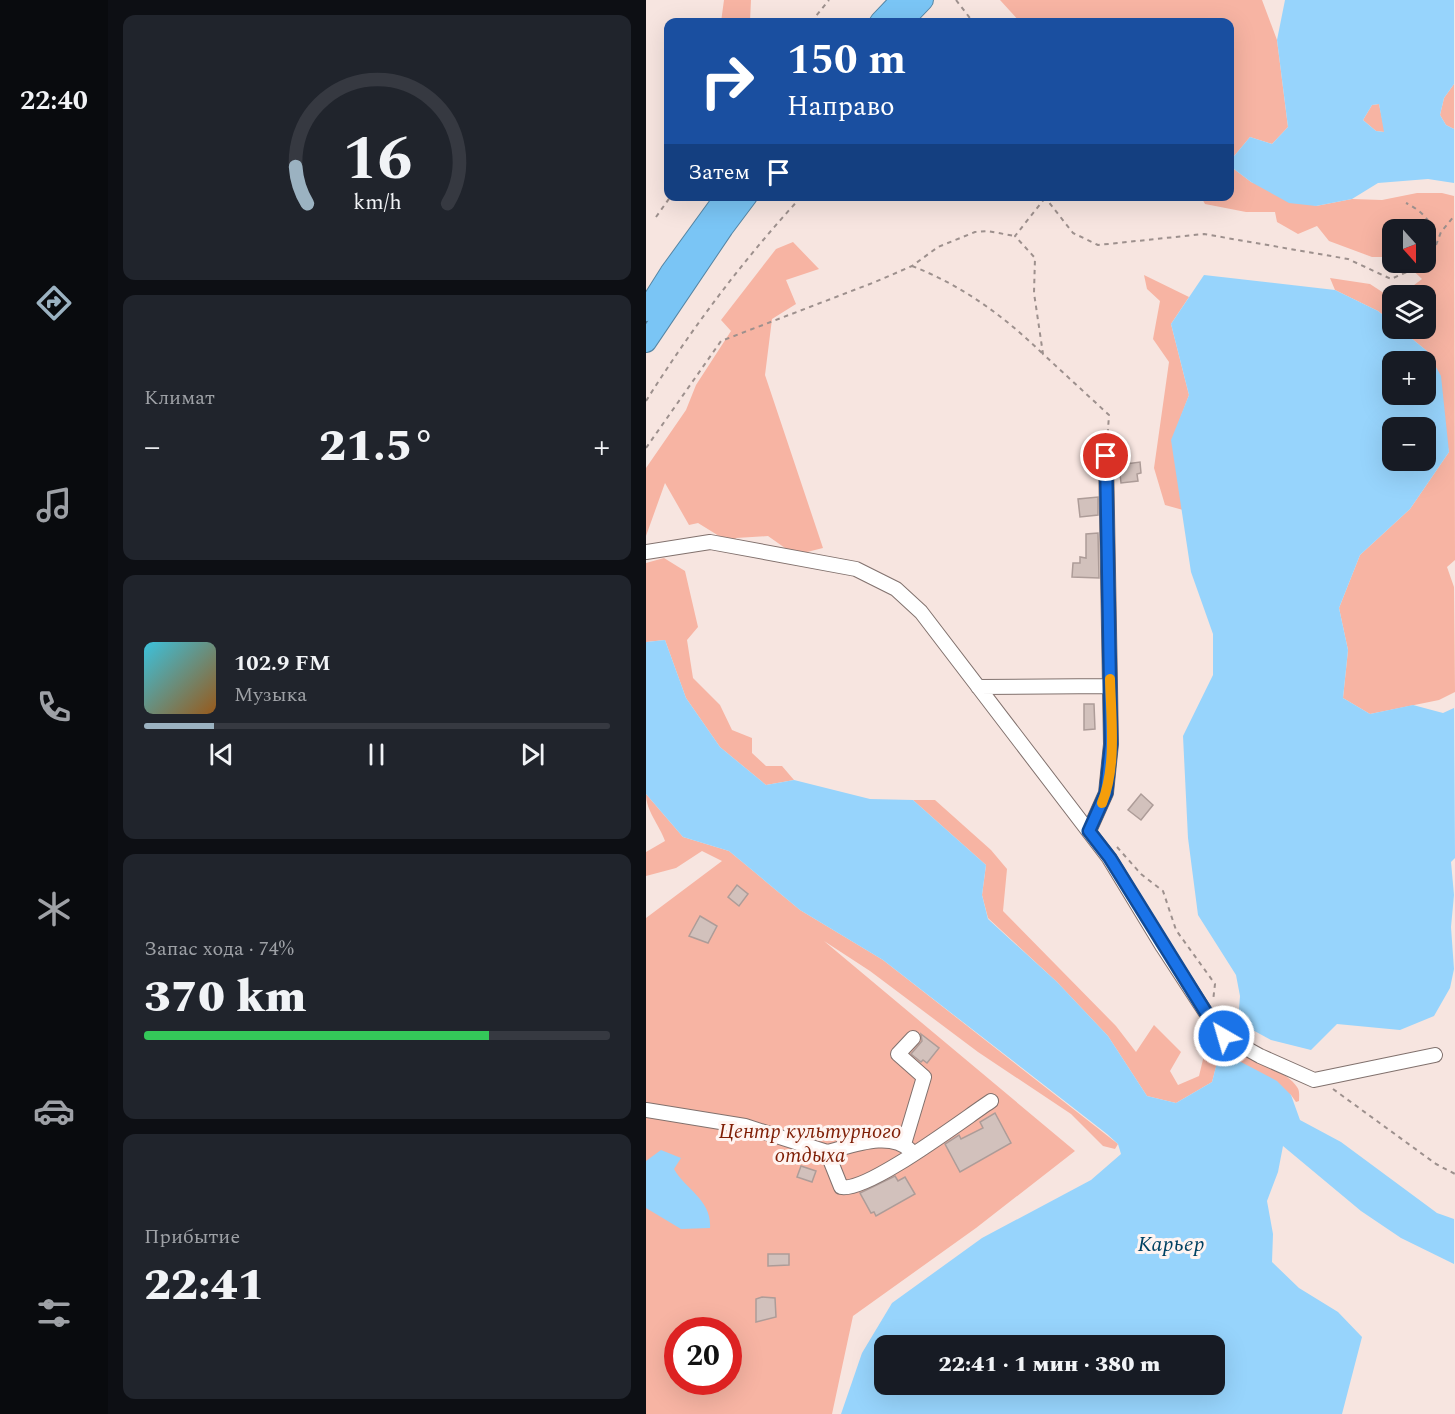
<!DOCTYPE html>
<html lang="ru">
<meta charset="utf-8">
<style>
:root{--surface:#171b24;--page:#20242c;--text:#f1f3f6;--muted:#9ea1a6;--line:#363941;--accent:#9bb2c1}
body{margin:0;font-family:Spectral,serif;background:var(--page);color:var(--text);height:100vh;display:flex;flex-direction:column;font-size:22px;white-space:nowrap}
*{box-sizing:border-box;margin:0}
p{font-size:20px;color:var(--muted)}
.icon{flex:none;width:33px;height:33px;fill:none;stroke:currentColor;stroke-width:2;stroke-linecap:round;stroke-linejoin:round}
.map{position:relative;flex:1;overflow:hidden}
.drawer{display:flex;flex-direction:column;gap:15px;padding:15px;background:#0d0f14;width:538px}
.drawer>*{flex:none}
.top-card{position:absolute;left:18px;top:18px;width:570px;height:183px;border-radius:12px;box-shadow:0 6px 24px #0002;background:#1a4fa0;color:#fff;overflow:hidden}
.needle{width:39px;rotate:159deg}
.buttons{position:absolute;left:736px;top:219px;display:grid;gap:12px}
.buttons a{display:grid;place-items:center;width:54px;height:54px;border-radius:12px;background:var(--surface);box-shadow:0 6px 24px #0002;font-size:30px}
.speed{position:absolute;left:18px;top:1317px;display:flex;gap:12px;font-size:30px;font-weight:700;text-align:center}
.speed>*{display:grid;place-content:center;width:78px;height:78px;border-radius:50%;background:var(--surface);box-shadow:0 6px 24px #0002;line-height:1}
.speed .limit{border:9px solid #d22;background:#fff;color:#111}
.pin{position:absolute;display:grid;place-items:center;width:51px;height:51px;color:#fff;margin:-26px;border:3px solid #fff;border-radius:50%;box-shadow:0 2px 6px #0007}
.me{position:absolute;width:66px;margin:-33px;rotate:322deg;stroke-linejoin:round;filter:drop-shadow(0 0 4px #0008)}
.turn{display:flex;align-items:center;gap:21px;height:126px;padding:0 24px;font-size:27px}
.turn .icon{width:78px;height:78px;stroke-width:2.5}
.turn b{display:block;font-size:42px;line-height:51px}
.then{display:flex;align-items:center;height:57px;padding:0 24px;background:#0003;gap:12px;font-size:22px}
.big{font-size:45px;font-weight:800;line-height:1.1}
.drawer .card{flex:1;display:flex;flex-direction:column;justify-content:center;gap:9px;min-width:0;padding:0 21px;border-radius:12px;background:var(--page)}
.drawer .dial{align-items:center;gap:0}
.dial svg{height:156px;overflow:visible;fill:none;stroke:var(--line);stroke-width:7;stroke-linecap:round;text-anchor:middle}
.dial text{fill:var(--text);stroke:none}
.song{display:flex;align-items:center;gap:18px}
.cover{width:72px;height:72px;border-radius:9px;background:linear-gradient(135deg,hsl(190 70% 55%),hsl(30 70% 35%))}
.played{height:6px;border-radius:3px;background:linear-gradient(90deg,var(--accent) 15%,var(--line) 15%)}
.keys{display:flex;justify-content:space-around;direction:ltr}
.heat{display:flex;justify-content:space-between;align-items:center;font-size:33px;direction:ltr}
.charge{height:9px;border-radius:4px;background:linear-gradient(90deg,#34c759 74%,var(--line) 0)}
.trip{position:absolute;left:228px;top:1335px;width:351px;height:60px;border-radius:12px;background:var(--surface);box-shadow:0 6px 24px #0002;font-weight:800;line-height:60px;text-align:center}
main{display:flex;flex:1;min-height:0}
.menu{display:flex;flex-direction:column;width:108px;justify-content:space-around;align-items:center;background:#090b0e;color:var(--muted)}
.menu .icon{width:42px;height:42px}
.menu .current{color:var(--accent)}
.menu b{font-size:27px;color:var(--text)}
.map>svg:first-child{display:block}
.green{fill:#f7b4a3;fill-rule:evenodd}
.water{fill:#97d4fc;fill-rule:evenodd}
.building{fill:#d2c1bc;stroke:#ad9c98;stroke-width:1.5}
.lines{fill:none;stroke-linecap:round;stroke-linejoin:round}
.minor-casing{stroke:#81716d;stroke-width:16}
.highway-casing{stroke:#5685a3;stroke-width:22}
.path{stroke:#9d908d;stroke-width:2;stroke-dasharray:4.5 4.5;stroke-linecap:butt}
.minor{stroke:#fff;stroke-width:14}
.highway{stroke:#7ac5f5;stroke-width:20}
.route-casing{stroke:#114b97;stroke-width:15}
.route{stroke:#1a73e8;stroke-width:10}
.slow{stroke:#f59e0b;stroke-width:10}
.labels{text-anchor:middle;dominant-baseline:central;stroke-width:6;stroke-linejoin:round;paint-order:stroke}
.park-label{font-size:21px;font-style:italic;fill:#7f1e05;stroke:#fff4f1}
.water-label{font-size:22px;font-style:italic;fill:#004263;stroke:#fff4f1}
</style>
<main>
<nav class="menu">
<b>22:40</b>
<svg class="icon current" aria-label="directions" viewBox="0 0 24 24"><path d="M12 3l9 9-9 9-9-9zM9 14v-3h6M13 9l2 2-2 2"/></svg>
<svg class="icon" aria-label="music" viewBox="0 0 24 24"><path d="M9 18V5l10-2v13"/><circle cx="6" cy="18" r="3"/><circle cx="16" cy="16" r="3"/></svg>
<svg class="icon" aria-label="phone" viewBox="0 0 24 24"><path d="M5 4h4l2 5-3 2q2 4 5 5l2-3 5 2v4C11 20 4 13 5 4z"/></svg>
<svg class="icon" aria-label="climate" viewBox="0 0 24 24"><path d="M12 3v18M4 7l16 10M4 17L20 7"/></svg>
<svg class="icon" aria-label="car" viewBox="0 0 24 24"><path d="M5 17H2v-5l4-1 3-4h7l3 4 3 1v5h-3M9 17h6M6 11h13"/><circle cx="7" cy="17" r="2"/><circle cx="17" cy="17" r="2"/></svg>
<svg class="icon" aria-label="filters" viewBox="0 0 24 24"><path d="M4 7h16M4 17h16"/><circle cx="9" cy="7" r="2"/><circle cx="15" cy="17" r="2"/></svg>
</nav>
<section class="drawer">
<div class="card dial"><svg viewBox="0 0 100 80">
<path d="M14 69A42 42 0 1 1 86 69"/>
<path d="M14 69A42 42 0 0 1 8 50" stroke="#9bb2c1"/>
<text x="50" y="56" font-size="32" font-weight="700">16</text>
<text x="50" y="72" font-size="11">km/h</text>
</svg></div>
<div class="card"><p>Климат</p>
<div class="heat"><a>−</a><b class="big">21.5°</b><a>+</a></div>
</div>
<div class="card">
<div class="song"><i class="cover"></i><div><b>102.9 FM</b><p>Музыка</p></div></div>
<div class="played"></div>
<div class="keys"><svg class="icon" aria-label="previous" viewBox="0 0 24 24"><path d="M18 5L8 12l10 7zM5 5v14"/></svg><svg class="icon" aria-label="pause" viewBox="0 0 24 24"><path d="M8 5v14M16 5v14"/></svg><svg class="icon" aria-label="next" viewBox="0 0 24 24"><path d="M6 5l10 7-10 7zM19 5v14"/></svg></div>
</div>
<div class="card"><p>Запас хода · 74%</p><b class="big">370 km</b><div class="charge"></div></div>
<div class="card"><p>Прибытие</p><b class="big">22:41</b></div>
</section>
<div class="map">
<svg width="809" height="1414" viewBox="0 0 809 1414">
<rect width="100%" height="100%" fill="#f7e5e0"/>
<path class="green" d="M78,0H105L104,22H75Z
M354,0H616L631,40L642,127L626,144L604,137L584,161V22H374Z
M808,84V129L800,125L794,115L798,98Z
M733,104L739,132L730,131L717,120L726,105Z
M584,166L605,182L670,206L706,199L736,200L771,193H796L808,196L809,560L801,567L808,587L809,692L793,700L724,714L697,698L702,650L693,608L714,555L764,509L803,452L781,351L754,329L780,328V296L755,295L776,279L759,263L780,262V230H747V257H726L683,241L671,226L652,234L631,222L629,212H600L559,204L555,197L584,196Z
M147,242L173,269L140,280L150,304L126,319L119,375L177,548L149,555L122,536L90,538L86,544L52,523L43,525L19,483L0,536V468L40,410L50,385L85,331L75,320L130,249Z
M498,275L543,297L525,324L543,395L526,440L537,510L519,505L508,468L523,362L507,339L514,301L501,289Z
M684,278L724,284L747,299V323L732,311L689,290Z
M18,558L39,571L52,627L41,640L47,678L74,705L86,730L106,738V753L120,766H136L148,780L120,785L74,747L40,698L19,640L0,642V563Z
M0,794L37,837L83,851L154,910L237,960L472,1144L469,1149L457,1146L425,1114L332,1052L224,971L178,941L429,1151L330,1228L207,1316L186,1414H0V918L76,861L56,851L30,868L0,876V852L19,841C13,824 0,811 0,794ZM32,1330H82V1382H32Z
M267,800H289L345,850L361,869L357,911L470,1026L490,1052L508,1025L535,1052L524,1071L532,1085L553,1076L559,1051L575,1045C594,1053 641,1070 651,1087C654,1091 653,1096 653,1101L650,1102L645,1095L574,1052L566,1082L530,1103L501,1096L462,1036L411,982L342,918L336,895L340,865Z"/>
<path class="water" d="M639,0H808V84L798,98L794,115L800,125L808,129V183L782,179L732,183L706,199L670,206L643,203L605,182L584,166V161L604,137L626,144L642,127L631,40ZM733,104L738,132L730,131L717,120L726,105Z
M558,275L689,290L732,311L747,323V328L754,329L781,351L795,376L803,452L764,509L714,555L693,608L702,650L697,698L724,714L767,705L797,713L808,708L809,858L805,862L808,895L805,927L808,969L804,988L788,1016L754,1030L691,1024L665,1050L625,1040L592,1022L594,996L590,975L552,915L542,838L537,736L567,675V634L545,572L525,440L543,395L525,324ZM747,362H780V394H747ZM747,428H780V460H747Z
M19,640L40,698L74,747L120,785L148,780L224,799L267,800L340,865L336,895L342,919L411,982L462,1036L501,1096L530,1103L566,1082L574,1051L631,1081L645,1095L654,1120L695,1142L791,1213L808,1219V1264L755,1238L715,1211L637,1146L632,1172L621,1201L627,1234L626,1262L653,1288L692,1312L716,1337L696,1414H195L216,1353L246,1303L336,1238L445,1180L475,1154L472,1144L461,1134L237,960L154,910L83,851L37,837L0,794V642ZM238,1346H568V1384H238Z
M15,1150L35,1158L28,1169C40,1190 66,1200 64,1228L35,1229L0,1208V1161Z"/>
<path class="building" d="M494,462L495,473L491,474L492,481L475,483L473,465Z
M452,497V515L434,517L432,499Z
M452,533L453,578L426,577L427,563H434V557L440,558V534Z
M438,704H448L449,729L438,730Z
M495,794L507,805L495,820L482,810Z
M91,885L102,894L93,906L82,897Z
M54,916L71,926L62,943L43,936Z
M275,1034L293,1048L281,1063L277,1060L275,1062L265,1054L276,1041Z
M349,1113L365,1143L314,1172L299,1144L313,1135L315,1139L337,1128L334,1122Z
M155,1166L170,1171L166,1182L151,1177Z
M249,1176L252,1181L259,1177L269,1194L230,1216L228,1212L225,1213L214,1193Z
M122,1254H143V1265L122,1266Z
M116,1297L129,1298L130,1317L110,1322V1299Z"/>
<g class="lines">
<g class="minor-casing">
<path id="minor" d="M0,552L64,542L210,569L250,589L275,612L463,858L517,947L564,1019L578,1036L614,1056L668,1080L789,1055
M332,687L464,686
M443,831L460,793L465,744L460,456
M0,1110L99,1126L181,1152L195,1187C221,1193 319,1118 345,1101
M258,1144L278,1077L252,1054L267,1038
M181,1152C206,1146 244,1130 265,1151"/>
</g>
<g class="highway-casing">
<path id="highway" d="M234,22L255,0
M256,22L277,0
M0,311L24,273L80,196
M0,342L77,228L101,196"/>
</g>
<path class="path" d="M310,0L327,22
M165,22L183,0
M398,196L427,233L452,245L558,234L702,259L745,279L783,262C795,235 786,216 760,203
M399,198L369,236L389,258L388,293L397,354L463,415L461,444
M10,217L25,196
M790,245L795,232L809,215
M266,266C317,286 358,316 397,354
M0,401C46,328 97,260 156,196
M0,448L75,341L229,282L266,266L292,247L329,232L341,231L369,236
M471,847L495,874L517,891L530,930L569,984L567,1001
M687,1089L790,1164L809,1174"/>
<use href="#minor" class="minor"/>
<use href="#highway" class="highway"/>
</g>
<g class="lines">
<g class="route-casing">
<path id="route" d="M460,456L465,744L460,793L443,831L464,858L564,1019L578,1036"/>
</g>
<use href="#route" class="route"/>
<path class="slow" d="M456,803C471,766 465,718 464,679"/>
</g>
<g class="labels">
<g class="park-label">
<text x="164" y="1132">Центр культурного<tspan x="164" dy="24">отдыха</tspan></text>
</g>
<g class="water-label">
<text x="525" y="1244">Карьер</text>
</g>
</g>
</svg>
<div class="buttons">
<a><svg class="needle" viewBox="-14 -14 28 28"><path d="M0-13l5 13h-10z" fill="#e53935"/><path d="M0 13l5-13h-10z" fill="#9ea1a6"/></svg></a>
<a><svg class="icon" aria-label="layers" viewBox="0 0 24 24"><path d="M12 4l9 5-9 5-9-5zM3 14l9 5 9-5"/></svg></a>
<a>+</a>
<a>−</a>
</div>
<div class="speed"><div class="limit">20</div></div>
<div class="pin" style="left:460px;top:456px;background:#d93025"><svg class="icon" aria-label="arrive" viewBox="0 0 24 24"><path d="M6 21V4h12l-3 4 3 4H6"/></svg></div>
<svg class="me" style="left:578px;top:1036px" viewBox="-20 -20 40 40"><circle r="17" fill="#1a73e8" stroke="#fff" stroke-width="3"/><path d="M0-11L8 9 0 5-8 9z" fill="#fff"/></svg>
<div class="trip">22:41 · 1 мин · 380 m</div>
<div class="top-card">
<div class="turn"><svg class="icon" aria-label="right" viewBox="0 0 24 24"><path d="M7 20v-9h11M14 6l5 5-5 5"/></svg><div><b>150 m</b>Направо</div></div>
<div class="then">Затем<svg class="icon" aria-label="arrive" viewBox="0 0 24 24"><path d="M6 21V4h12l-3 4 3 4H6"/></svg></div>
</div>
</div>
</main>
